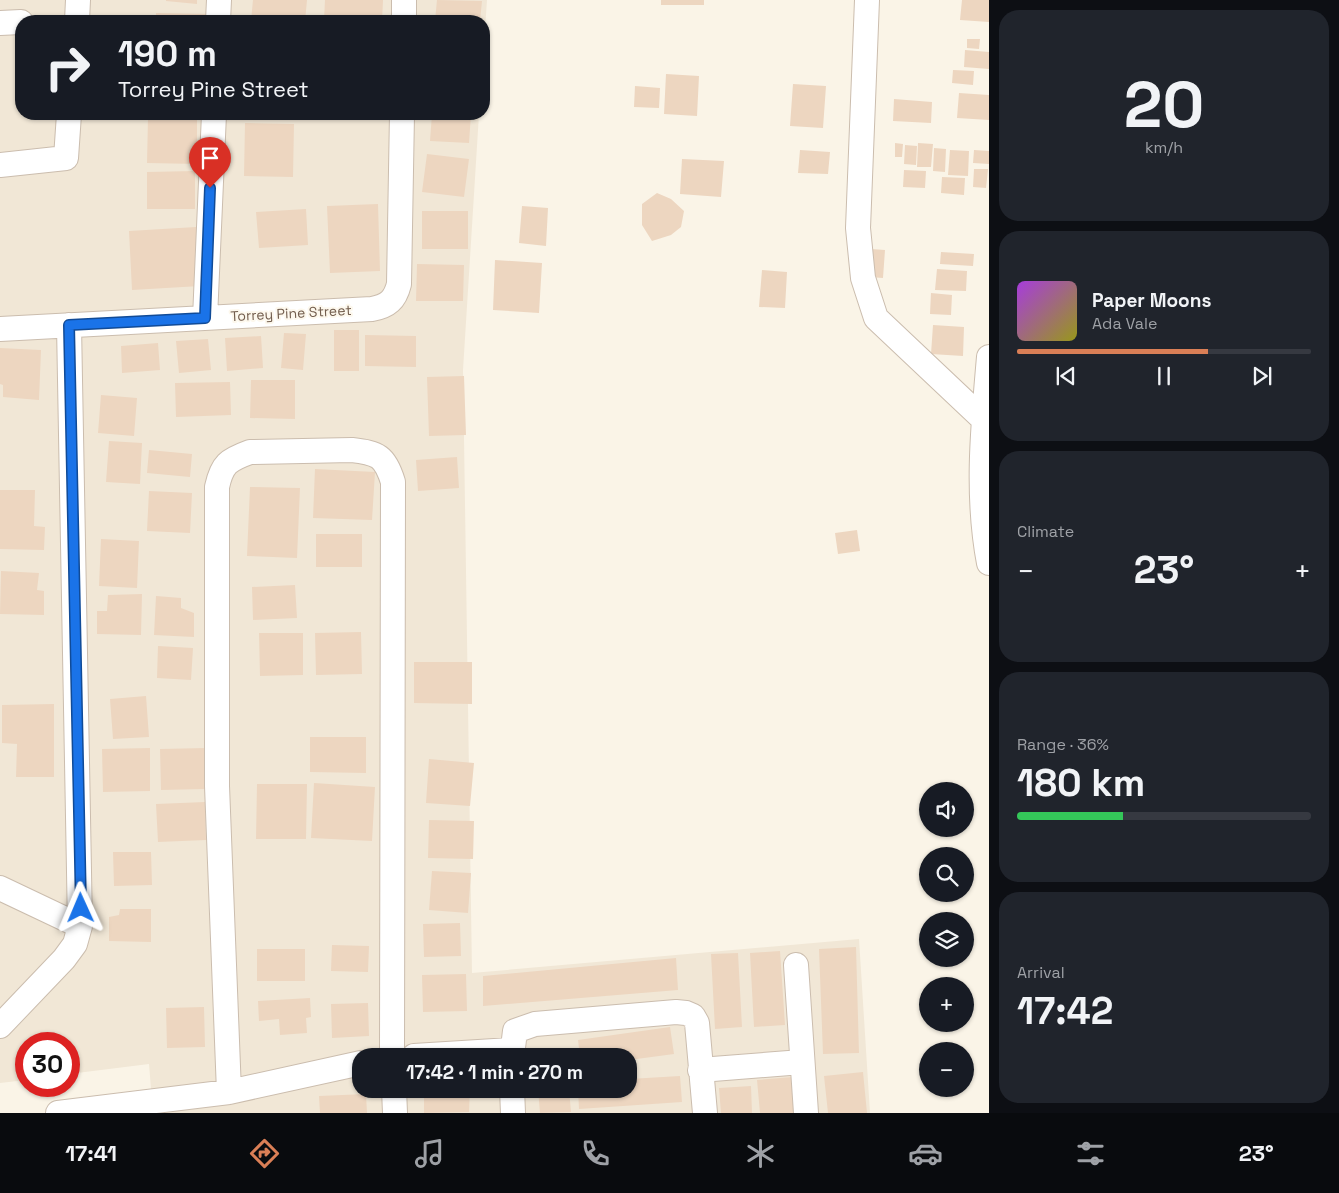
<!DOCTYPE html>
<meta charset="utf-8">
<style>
:root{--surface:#171b24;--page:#20242c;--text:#f1f3f6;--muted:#9ea1a6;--line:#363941;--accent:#da7f56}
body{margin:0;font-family:"Space Grotesk",sans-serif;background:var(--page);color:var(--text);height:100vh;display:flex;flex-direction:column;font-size:19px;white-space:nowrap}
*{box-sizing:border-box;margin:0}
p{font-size:16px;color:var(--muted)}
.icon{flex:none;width:28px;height:28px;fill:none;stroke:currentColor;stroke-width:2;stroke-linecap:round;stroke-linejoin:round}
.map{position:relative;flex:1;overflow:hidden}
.sheet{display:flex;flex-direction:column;gap:10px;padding:10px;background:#0d0f14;width:350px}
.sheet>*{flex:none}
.guide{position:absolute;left:15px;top:15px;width:475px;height:105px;border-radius:20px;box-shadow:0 1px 4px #0004;background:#171b24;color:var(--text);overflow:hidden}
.fabs{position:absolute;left:919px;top:782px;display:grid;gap:10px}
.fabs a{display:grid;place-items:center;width:55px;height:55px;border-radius:50%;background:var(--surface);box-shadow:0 1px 4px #0004;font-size:25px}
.speed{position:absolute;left:15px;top:1032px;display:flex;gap:10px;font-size:25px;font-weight:700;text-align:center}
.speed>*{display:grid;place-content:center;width:65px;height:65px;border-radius:50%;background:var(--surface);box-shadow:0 1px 4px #0004;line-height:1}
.speed .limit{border:8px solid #d22;background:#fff;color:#111}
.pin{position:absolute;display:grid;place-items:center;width:42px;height:42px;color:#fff;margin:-51px -21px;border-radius:50% 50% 50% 0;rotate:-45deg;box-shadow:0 0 5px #0007}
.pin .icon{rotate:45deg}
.me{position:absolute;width:55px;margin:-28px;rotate:359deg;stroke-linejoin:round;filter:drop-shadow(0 0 4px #0008)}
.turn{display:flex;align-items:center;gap:18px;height:105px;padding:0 20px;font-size:22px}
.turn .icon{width:65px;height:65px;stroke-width:2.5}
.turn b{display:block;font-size:35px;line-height:42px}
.big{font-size:38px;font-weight:700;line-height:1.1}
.sheet .widget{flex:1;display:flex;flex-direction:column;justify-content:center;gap:8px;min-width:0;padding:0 18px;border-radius:20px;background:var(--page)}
.sheet .dial{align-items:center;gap:0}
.dial b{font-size:65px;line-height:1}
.song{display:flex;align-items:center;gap:15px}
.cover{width:60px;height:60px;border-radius:8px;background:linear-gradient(135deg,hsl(280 70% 55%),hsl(60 70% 35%))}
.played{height:5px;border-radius:2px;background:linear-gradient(90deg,var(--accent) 65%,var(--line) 65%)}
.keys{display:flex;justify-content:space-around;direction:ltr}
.heat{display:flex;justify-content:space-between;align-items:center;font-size:28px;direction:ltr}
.charge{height:8px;border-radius:4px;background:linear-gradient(90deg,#34c759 36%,var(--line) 0)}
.trip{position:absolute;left:352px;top:1048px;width:285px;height:50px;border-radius:20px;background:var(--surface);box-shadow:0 1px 4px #0004;font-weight:700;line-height:50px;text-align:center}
.tab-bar{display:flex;height:80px;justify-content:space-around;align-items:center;background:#090b0e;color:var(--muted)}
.tab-bar .icon{width:35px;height:35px}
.tab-bar .current{color:var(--accent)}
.tab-bar b{font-size:22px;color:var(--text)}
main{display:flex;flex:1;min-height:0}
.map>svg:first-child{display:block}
.residential{fill:#f1e7d6;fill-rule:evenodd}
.building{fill:#edd6c0}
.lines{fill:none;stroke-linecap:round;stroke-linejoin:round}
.minor-casing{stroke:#cbbdae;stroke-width:26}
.minor{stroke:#fff;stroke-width:24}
.route-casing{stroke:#114b97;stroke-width:12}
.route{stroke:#1a73e8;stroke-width:9}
.labels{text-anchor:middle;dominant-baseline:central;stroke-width:4;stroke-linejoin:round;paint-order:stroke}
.street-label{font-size:14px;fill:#725d4d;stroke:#fdf8ed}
</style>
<main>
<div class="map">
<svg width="989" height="1113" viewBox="0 0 989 1113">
<rect width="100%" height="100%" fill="#faf4e7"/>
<path class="residential" d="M0,0H487L484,45V21H21V114H479L463,370L472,973L859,939L870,1113H153L149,1064L69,1074V1044H26V1080L0,1083ZM361,1056H629V1089H361Z"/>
<path class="building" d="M166,0H197V4L166,1Z
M253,0H307L305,21H251Z
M325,0H383L382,21H324Z
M437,0L482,1L480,21H435Z
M661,0H704V5H661Z
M962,0H989V22L960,20Z
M156,13L207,14L206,21H156Z
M967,39H980L979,49L967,48Z
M965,50L989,52V69L964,67Z
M953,70L974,71L973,85L952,83Z
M666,74L699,76L697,116L664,114Z
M793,84L826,86L823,128L790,126Z
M635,86L660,88L659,108L634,107Z
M959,93L989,95V120L957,118Z
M894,99L932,102L931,123L893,121Z
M329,114H374V117H329Z
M432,114H471L469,143L430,141Z
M148,118L197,119V164L147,163Z
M245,123L294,124L293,177L244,176Z
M895,143L903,144L902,157H895Z
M918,143L933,144L931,167H917Z
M905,145L917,146L916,165L904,164Z
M934,148L946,149L945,172L933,171Z
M800,150L830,152L828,174L798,173Z
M950,150L969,151L968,176L948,175Z
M974,150L989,151V164L973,163Z
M427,154L469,159L464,197L422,192Z
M682,159L724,161L721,197L680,194Z
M974,169H988L986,188L973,187Z
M904,170L926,171L925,188L903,187Z
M195,171V209H147V172Z
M942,177L965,178L964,195L941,193Z
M657,193L671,199L684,211L681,227L671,235L652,241L642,225V204Z
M378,204L380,271L330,273L327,206Z
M522,206L548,208L546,246L519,243Z
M306,209L308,245L259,248L256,212Z
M422,211H468V249H422Z
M196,227L200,286L132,290L129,231Z
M871,249L885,250L883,278L869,277Z
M941,252L974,254L973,266L940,264Z
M495,260L542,263L539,313L493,310Z
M417,264L464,265L463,301H416Z
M937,269L967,271L966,291L935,290Z
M762,270L787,272L785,308L759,307Z
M931,293L952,295L951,315L930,314Z
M933,325L964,327L963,356L931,354Z
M334,330H359V371H334Z
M284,333L306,334L303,370L281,368Z
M365,335L416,336V367L365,366Z
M261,336L263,368L227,371L225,338Z
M208,339L211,370L179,373L176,341Z
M158,343L160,370L122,373L121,346Z
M0,348L41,350L39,400L3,397V385L0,384Z
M464,376L466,435L429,436L427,377Z
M251,380H295V419L250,418Z
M230,382L231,415L176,417L175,383Z
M101,395L137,398L134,436L98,433Z
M109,441L142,443L140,484L106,482Z
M149,450L192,454L190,477L147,473Z
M457,457L459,488L418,491L416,460Z
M315,469L375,472L372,520L313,518Z
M250,487L300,488L297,558L247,556Z
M0,490H35L34,526L45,527L44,550L0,549Z
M149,491L192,493L190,533L147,531Z
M857,530L860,551L838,554L835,533Z
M316,534H362V567H316Z
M101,539L139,541L137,588L99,586Z
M1,571L39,573L37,590L44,591V615L0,614Z
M295,585L297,618L253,620L252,587Z
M142,594L141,635L97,634V611H107L108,595Z
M156,596L181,598V608L194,613V637L154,635Z
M361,632L362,674L316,675L315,633Z
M259,633H303V675L260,676Z
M158,646L193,648L191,680L157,678Z
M414,662H472V704L414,703Z
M146,696L149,737L113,739L110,699Z
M54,704V777H16L17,744L2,743V705Z
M310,737H366V773L310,772Z
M150,748V791L103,792L102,749Z
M206,748V789L161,790L160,749Z
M429,759L474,763L470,806L426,803Z
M314,783L375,787L372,841L311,838Z
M257,784H307L306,839H256Z
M205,802L206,840L158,842L156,804Z
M429,820L474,821L473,859L428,858Z
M113,852H151L152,885L114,886Z
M432,871L471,873L468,913L429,910Z
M120,909H151V942L109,941V917L119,915Z
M460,923L461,956L424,957L423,924Z
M332,945L369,946L368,972L331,971Z
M856,947L859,1053L823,1054L819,949Z
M257,949H305V981H257Z
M780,951L785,1025L754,1027L750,953Z
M738,953L742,1027L715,1029L711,954Z
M676,958L678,990L483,1006V976Z
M466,974L467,1011L423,1012L422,975Z
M310,998L311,1017L306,1018L307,1033L280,1035L279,1019L259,1021L258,1001Z
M368,1003L369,1036L332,1038L331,1004Z
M204,1007L205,1047L167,1048L166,1008Z
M670,1027L674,1054L629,1060V1056H580L578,1040Z
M863,1072L867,1113H828L824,1076Z
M680,1076L682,1102L579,1109L578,1089H629V1079Z
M793,1077L796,1113H760L757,1080Z
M751,1086L752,1113H721L719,1088Z
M424,1089H470L469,1112L424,1113Z
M538,1089H569L571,1112L540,1113Z
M366,1094L367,1113H320L319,1096Z"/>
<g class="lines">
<g class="minor-casing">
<path id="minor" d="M867,0L858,228L863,278L876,318L983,419L989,416
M77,21L78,0
M218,21L219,0
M404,21V0
M0,23L21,22
M0,165L66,158L69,114
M205,318L214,114
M0,329L372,309C388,306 395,300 399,284L402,114
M989,357C983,426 976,495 989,563
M0,888L80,926
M796,965L806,1113
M0,1026L64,959L75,944L80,926L69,325
M414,1056L511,1050
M512,1056L515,1031L535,1024L676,1012L686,1013L693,1016L697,1023L705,1113
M700,1070L802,1062
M394,1089L395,1113
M512,1089L513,1113
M229,1092L217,786V487C222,464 228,460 250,452L352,450C378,453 385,456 393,482L392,1056
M58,1113L229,1092L361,1063"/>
</g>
<use href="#minor" class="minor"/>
</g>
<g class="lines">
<g class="route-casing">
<path id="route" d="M81,908L69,325L205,318L210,188"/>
</g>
<use href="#route" class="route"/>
</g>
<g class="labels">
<g class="street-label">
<text transform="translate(291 313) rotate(-3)">Torrey Pine Street</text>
</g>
</g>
</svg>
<div class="fabs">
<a><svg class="icon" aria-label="sound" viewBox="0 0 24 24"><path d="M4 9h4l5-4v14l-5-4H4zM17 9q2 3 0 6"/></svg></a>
<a><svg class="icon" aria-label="search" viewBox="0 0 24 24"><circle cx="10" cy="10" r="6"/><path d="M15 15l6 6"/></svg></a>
<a><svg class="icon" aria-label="layers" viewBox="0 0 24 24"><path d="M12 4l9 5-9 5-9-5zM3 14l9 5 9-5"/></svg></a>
<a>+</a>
<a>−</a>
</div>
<div class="speed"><div class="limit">30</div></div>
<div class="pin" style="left:210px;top:188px;background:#d93025"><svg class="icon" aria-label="arrive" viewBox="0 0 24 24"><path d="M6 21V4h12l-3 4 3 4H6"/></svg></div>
<svg class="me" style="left:81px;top:908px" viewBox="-20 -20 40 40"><path d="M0-17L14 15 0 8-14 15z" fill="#1a73e8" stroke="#fff" stroke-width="4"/></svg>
<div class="trip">17:42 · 1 min · 270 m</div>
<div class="guide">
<div class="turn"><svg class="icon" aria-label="right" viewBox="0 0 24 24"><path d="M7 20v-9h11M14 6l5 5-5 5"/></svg><div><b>190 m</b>Torrey Pine Street</div></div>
</div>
</div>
<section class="sheet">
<div class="widget dial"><b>20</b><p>km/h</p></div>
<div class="widget">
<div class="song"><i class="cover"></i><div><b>Paper Moons</b><p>Ada Vale</p></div></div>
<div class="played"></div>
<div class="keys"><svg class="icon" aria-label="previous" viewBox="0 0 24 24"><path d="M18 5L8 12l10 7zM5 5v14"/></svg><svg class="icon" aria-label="pause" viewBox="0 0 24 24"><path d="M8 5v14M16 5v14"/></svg><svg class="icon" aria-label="next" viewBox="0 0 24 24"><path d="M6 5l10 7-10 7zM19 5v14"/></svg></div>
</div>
<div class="widget"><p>Climate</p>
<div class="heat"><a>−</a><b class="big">23°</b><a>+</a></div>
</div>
<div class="widget"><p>Range · 36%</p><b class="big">180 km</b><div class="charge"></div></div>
<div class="widget"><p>Arrival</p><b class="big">17:42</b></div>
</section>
</main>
<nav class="tab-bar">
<b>17:41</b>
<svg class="icon current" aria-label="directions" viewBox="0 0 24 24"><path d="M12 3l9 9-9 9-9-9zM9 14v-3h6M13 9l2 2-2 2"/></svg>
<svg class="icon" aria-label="music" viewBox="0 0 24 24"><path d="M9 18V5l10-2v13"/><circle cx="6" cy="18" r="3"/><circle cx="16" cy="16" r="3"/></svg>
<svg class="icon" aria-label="phone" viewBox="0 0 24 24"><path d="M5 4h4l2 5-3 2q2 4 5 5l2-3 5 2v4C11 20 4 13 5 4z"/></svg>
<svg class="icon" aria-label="climate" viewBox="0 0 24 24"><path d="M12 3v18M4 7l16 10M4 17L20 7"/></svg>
<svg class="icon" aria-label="car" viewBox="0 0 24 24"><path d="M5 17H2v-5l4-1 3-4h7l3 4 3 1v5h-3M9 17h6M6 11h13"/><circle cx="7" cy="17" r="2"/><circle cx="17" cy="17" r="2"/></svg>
<svg class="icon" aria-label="filters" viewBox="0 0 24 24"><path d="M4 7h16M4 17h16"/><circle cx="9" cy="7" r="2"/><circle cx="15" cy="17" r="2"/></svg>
<b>23°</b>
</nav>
